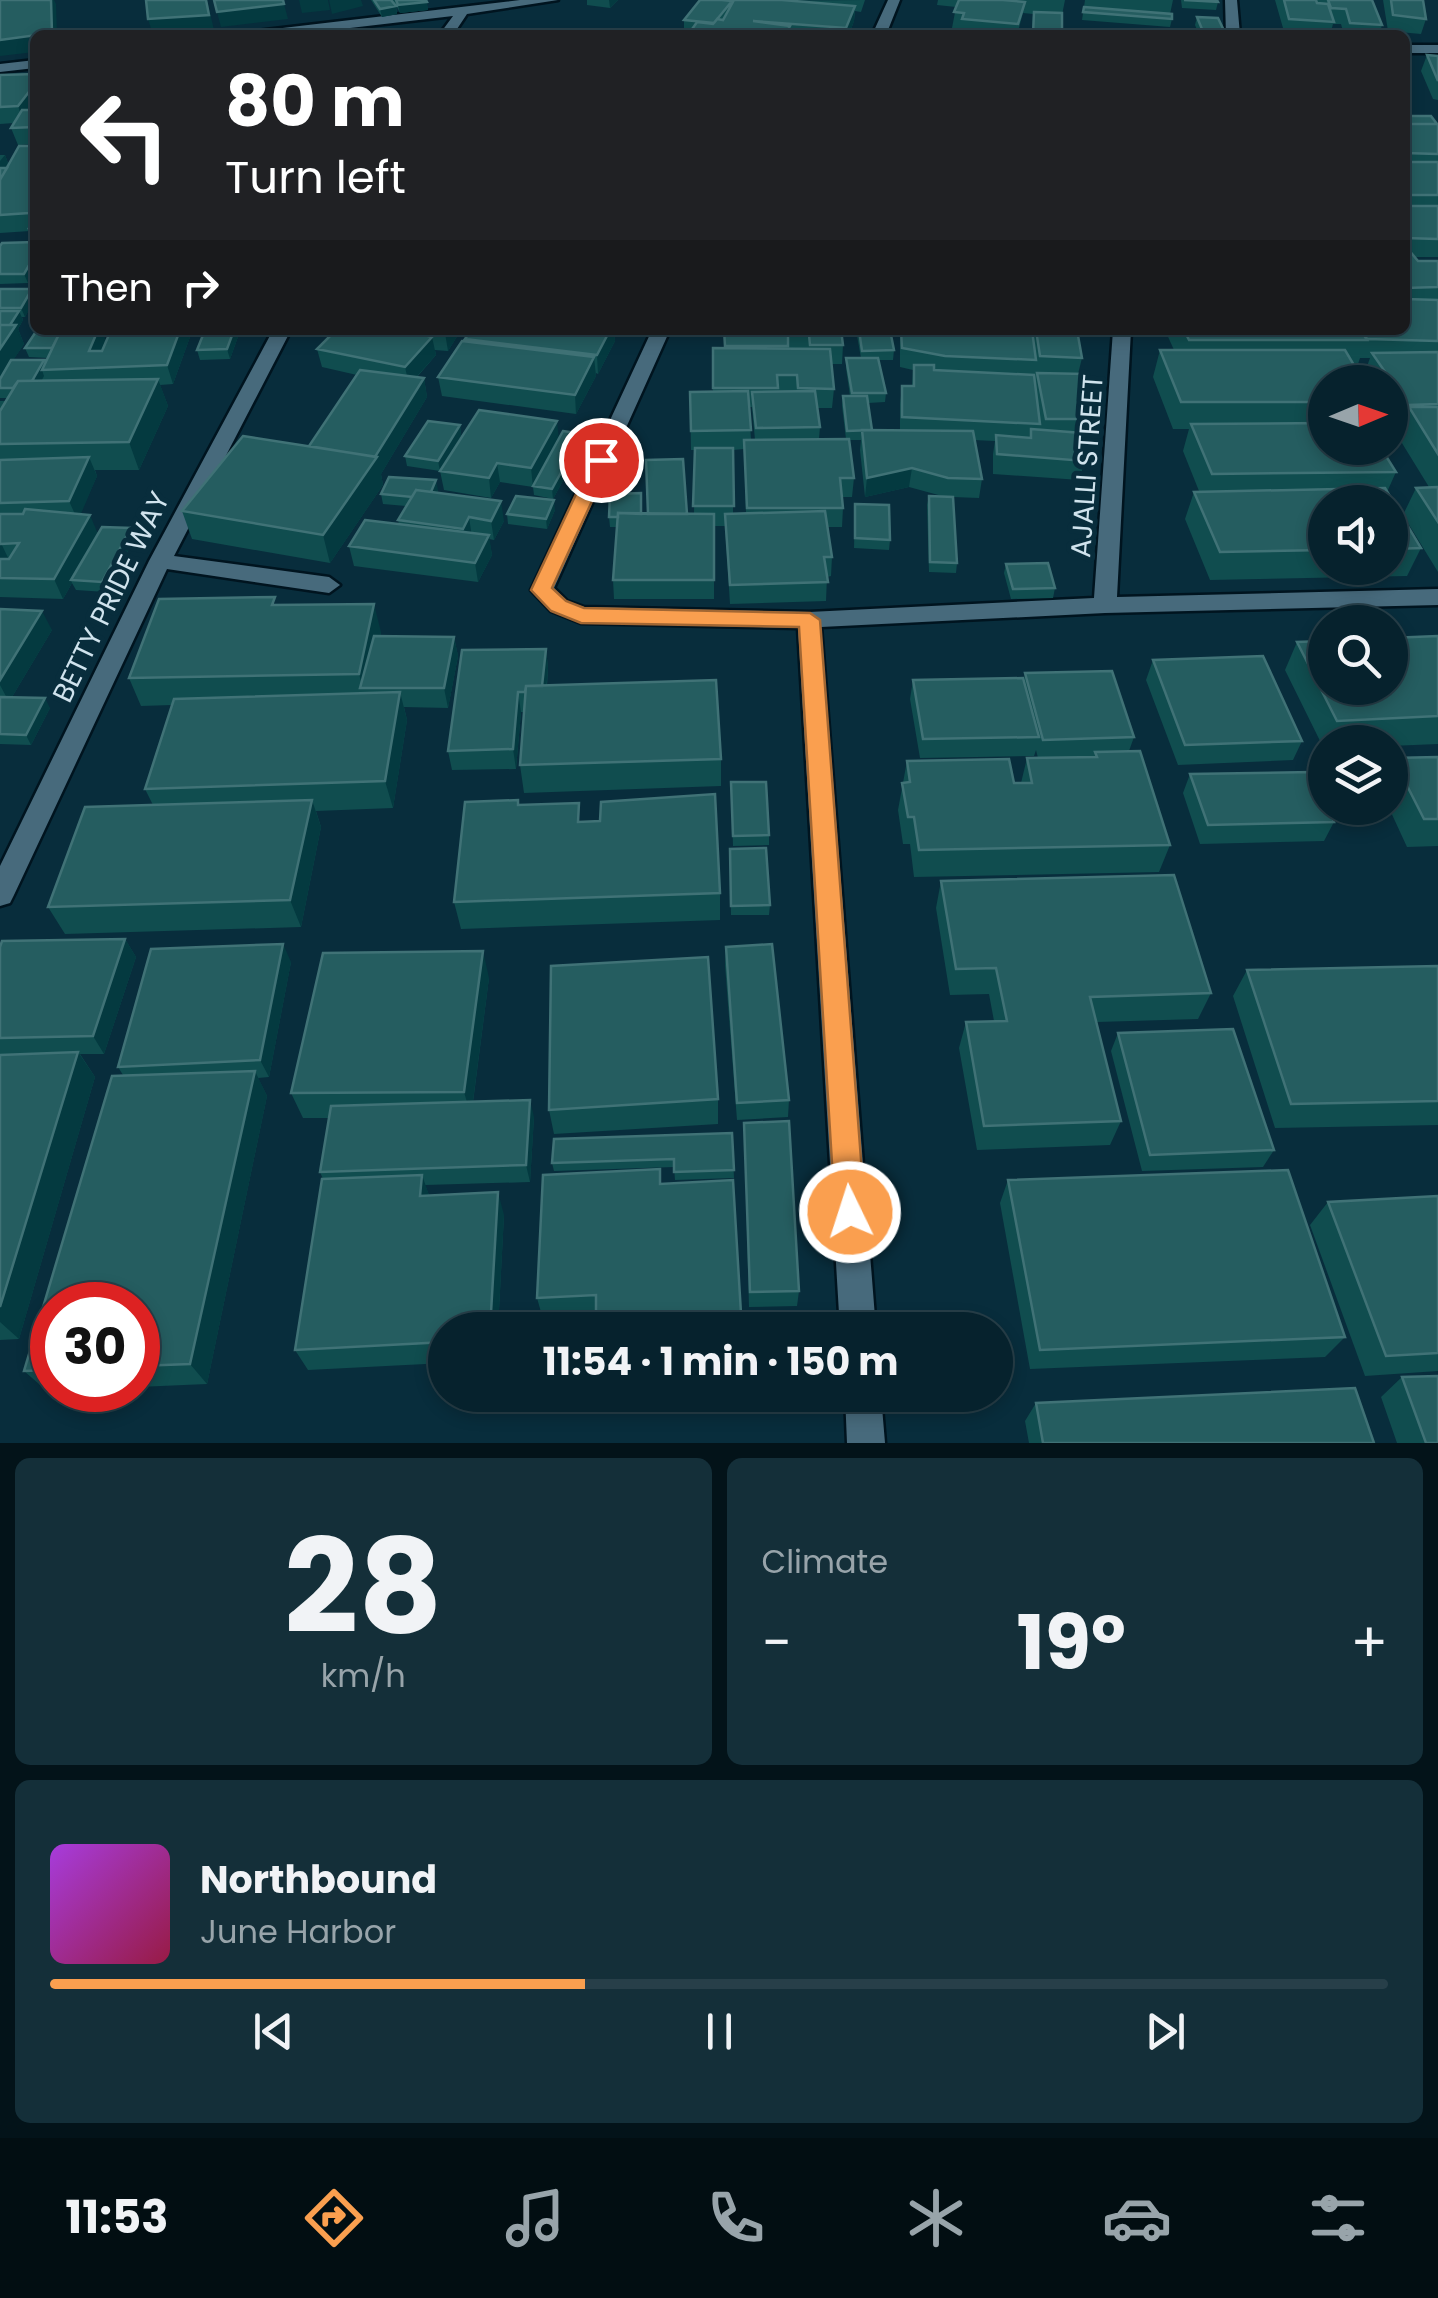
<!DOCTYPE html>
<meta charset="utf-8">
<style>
:root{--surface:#06222d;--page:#142f39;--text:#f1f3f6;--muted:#98a4aa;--line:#273f49;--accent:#fa9f4f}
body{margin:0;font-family:Poppins,sans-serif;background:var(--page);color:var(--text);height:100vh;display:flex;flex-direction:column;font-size:38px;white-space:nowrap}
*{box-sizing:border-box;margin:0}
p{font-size:32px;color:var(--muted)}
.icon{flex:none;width:55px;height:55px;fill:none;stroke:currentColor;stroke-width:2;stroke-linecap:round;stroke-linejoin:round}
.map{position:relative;height:1443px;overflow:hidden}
.details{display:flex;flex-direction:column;gap:15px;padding:15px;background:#031319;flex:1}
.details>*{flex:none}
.banner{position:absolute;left:30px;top:30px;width:1380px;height:305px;border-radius:15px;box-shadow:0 5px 15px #0003,0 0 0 2px var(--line);background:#202124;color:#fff;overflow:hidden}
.needle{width:65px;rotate:88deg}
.tools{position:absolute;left:1308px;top:365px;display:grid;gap:20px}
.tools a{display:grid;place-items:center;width:100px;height:100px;border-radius:50%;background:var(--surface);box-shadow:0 5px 15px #0003,0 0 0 2px var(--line);font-size:50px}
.speed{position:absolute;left:30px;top:1282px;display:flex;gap:20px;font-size:50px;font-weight:700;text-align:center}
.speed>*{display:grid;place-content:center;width:130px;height:130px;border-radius:50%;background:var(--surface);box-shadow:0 5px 15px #0003,0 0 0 2px var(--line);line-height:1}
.speed .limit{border:15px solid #d22;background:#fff;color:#111}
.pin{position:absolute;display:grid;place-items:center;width:85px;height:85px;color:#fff;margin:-42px;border:5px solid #fff;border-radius:50%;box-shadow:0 2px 10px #0007}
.me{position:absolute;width:110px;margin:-55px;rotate:356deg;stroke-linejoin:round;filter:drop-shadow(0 0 8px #0008)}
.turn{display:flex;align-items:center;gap:35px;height:210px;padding:0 30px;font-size:45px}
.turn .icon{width:130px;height:130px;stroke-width:2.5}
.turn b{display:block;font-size:70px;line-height:85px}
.then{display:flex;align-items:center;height:95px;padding:0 30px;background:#0003;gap:20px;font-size:38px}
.big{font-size:75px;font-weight:700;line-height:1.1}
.details .tile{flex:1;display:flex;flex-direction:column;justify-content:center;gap:15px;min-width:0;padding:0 35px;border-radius:15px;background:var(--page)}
.details .dial{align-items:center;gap:0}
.dial b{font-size:130px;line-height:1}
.song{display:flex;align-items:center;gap:30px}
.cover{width:120px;height:120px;border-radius:15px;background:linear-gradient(135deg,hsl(280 70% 55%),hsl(340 70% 35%))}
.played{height:10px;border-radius:5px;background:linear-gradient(90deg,var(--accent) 40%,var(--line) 40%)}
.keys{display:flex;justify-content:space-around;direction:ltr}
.heat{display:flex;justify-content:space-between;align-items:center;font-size:55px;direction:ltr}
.details .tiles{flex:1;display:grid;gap:15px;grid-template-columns:1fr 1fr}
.tile:last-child{grid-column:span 2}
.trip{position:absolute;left:428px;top:1312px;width:585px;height:100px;border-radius:50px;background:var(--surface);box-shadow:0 5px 15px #0003,0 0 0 2px var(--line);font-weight:700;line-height:100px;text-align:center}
.tabs{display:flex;height:160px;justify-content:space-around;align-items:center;background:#020e12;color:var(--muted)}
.tabs .icon{width:70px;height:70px}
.tabs .current{color:var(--accent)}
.tabs b{font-size:45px;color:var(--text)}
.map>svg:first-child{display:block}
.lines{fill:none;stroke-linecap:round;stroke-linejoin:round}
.street-casing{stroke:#00141f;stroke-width:5}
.street{fill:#476a7c;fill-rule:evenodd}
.wall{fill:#104d4f;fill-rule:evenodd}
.shaded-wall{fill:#043a40}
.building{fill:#255d60;stroke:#407276;stroke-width:2.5}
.route{fill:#fa9f4f;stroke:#a26733;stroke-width:2.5}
.labels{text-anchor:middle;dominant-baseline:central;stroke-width:10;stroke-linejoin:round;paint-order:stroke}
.street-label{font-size:28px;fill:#d0e3ed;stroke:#082d3c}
</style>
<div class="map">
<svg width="1438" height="1443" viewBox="0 0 1438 1443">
<rect width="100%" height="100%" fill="#082d3c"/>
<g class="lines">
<g class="street-casing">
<path id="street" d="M520,0H558L467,14L453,35H439L453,16L290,35H250L257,31Z
M888,0H900L886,35H872Z
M1225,0H1237L1240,35H1226Z
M1405,45H1438V53H1405Z
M35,60V68L0,72V64Z
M273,330H291L174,556L329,577L340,585L329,593L167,569L14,895L10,903L0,906V866L149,561Z
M652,330H670L554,588L567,601L584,607L809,612L1094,598L1113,330H1131L1117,597L1438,589V605L1105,613L821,627L876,1330H840L798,628L581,623L551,611L531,590Z
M845,1395H881L885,1443H847Z"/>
</g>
<use href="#street" class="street"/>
</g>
<path class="wall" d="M371,0H426L428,10L400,13L396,5L397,14L382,17Z
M587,0H618L610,8L587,5Z
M700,0L732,1L865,0L861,12L855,11L854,21L849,35H690L692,29L684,28V20Z
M938,0H1065L1062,15V35H1032L1033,14L1023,13L1017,35H960L961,29L952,28L956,7L937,5Z
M1085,0H1173L1170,14L1172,19L1170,27L1082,20Z
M1181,0H1217L1218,2L1216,10L1182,8Z
M1275,0H1372L1382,25L1379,35H1344L1341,24H1333L1330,35H1285Z
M1383,0H1423L1426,19L1421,34L1388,31Z
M1197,17L1226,35H1199L1195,25Z
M1427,55L1438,56V100L1433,99L1421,71Z
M0,75L35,110V144L18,145L11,128L14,123L0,124Z
M1405,116L1438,124V257H1414L1418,261H1438V572L1403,515L1416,488L1429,487L1397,435L1402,423L1400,424L1390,409V382H1372L1365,372L1370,358H1360L1357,367L1325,382V448L1396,472L1387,492L1421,548L1407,576L1210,580L1185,519L1194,492L1199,491L1183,451L1189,429H1173L1153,377L1160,350H1174L1165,330H1405ZM1325,502H1390V568H1325Z
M35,146V237H32L30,231L0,233V155H5L8,163L5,168Z
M35,242V276L34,272L28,283L0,284V243L1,245Z
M0,289L35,297L25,317H22L23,320L18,329L24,344L13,360L45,362L48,358L29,357L25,348L37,330H102L106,342L111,330H239V334L230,359L200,360L197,350L205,331H188L190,337L173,384L160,385L168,406L139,470H95L97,476L80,514L98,533L131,528L135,538L106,592L76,590L72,583L63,599L0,597V401H6L8,398H0Z
M336,330H461L448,351L435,350L436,355L417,377L424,378L427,397L381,474L383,485L330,563L192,539L182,511L309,446L357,375L322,367L317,349Z
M471,330H614L615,341L598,374L596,373V376L576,414L442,396L438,377L466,341L465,339Z
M724,330H841L843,345L842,364H832L834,389L832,408H817L820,427L819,439H846L842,406L843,396H850L846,368V358H861L856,330H890L894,350L893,360H879L886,393L885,402L868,403L872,430L900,431V404L902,386H912L913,370L900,367V330H1077L1082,358L1078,374L1097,411L1092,430H1080L1084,461L1080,480L993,474V454L995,441L974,440L982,479L979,498L953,497L957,563L956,573L929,572L927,505L929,496H942L909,487L865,497L860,450L861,440H849L854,478L852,497H842L843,508L842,527H827L832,557L831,576L827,577L826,601L730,604L725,526H714V599H614L613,580L617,527H610L609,517L642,514H694L695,450H691L690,392L713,391V348H724ZM749,407H752L755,440H751ZM744,449L746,513L733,514V450Z
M460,425L461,435L440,471L407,466L405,456Z
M559,439L583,444L553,499L534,495L533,487L500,482L491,498L444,490L440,471Z
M438,490L437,493L504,521L494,540L489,539L492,555L478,582L354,566L349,546L399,524L398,520L406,506L383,504L381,494Z
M855,504L890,540L889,550L854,548Z
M555,510L547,529L508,524L507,514Z
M1006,564L1055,588L1053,598L1011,599L1004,573Z
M277,605L381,632L380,636L454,637L458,656L448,708L404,707L407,720L393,808L316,811L321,827L301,927L65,934L48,907L153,805L145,789L172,705L141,706L129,678Z
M0,609L52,630L12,697L50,708L31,745L0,744Z
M1438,636V744L1390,746V742H1325V749H1324L1285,670L1297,642Z
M546,649L548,668L547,686L721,759V786L524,793L520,765L524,712H521L516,769L452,770L448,751Z
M1153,660L1302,741L1293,760L1178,765L1146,680Z
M1025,673L1134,737L1129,751L1170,845L1159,872L914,877L910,844H903L898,810L907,761L1014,783H1021L1027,758H1038L1036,750L1034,756L920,758L910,699L913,680H1024Z
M1438,757V846L1407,847L1389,808H1390V763L1393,758Z
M1190,774L1334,822L1324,841L1200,844L1183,793Z
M731,782L769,835V845L733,846Z
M519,805L581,822L720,893V920L461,929L454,902Z
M730,849L770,905L769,915H731Z
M941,881L1211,993L1198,1019L1097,1022L1121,1121L1110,1145L977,1150L959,1048L966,1022L994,1021L989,994L950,995L936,908Z
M125,939L136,957L104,1054H80L95,1077L19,1339L0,1340V947Z
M726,947L789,1100L788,1117L737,1120L725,965Z
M291,962L269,1077L258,1078L267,1096L207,1384L138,1387V1305H52V1390H46L24,1371L123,1075L118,1067Z
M1438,966V1125L1275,1128L1233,996L1247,970Z
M489,978L473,1102L534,1117L530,1182L425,1185L429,1195L504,1215L498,1330H445V1363L308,1370L295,1350L323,1179L320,1172L329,1118H303L291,1093Z
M1118,1033L1274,1150L1263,1167L1142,1171L1111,1051Z
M718,1099V1124L554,1134L549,1110Z
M744,1123L799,1291L797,1306L749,1307Z
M732,1133L734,1178L675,1180L674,1167L554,1171L552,1163Z
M660,1169L661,1184L596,1316L543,1319L537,1298Z
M1008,1180L1345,1337L1325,1357L1030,1369L1000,1203Z
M1438,1196V1371L1365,1376L1310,1225L1328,1202Z
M1402,1377L1438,1443H1397L1381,1397Z
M1036,1403L1374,1443H1029L1025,1421Z"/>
<path class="shaded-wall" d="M51,0H54L56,4L57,35H37Z
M207,0L214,30L153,35L148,19Z
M299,0H328L330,10L302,13Z
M329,0H361L363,6L332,14Z
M609,0H618L610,8Z
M427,2L428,10L400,13L398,5Z
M284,4L288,19L221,27L217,12Z
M396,6L397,14L382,17L380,9Z
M855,6L854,21L849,35H846V28Z
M35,35V52L0,56V40Z
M35,84V109L24,123L18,106Z
M5,155L8,163L0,175V161Z
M35,201V228H34L29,213Z
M35,255V268H32L34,272L28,283L24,274Z
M32,289L35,299L25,317L21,308Z
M19,311L23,320L18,329L24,344L0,380V349L10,325Z
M98,330H102L107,344L96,370L89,351Z
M180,330H188L190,337L173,384L167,365Z
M234,330H238L239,334L230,359L227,349Z
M446,330H461L448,351L445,333Z
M610,330H614L615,341L598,374L597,355Z
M432,337L436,355L409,385L405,367Z
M594,357L596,376L576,414L575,395Z
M44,360L48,369L42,370L44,376L33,397L29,388Z
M424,378L427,397L381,474L383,485L330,563L323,535L373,461Z
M158,379L168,406L139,470L129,442Z
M557,421L559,440L533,487L531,468Z
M460,425L461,435L440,471L438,461Z
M582,434L583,444L553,499L552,489Z
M89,457L97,476L78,521L69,501Z
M497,463L500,482L491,498L489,478Z
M912,468L909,487L865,497L867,478Z
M436,480L438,490L430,508L428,498Z
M554,500L555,510L547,529L546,519Z
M501,501L504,521L494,540L491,521Z
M90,515L98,534L71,580L72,583L63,599L54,579Z
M469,517L472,537L466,548L463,529Z
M131,528L135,538L106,592L102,582Z
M489,535L492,555L478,582L475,563Z
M1,543L10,562L0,576V544Z
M374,604L381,632L370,688H363L359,674Z
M42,611L52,630L9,702L0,685V680Z
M454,637L458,656L448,708L444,688Z
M546,649L548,668L544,711L542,692Z
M400,692L407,720L393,808L385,781Z
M518,692L521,712L516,769L513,749Z
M45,698L50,708L31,745L26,735Z
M312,800L321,827L301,927L290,900Z
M125,939L136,957L104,1054L93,1036Z
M283,944L291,962L269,1077L260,1060Z
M483,951L489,978L471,1116L464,1092Z
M78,1052L95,1077L19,1339L0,1322V1307Z
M255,1071L267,1096L207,1384L190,1364Z
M530,1100L534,1117L530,1182L526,1165Z
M422,1175L430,1198L420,1196Z
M498,1192L504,1215L498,1330H490Z"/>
<path class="building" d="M0,0H51L52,33L0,40Z
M146,0H206L209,15L148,19Z
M214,0H283L284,4L217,12Z
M374,0H391L396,6L380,9Z
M396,0H426L427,2L398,5Z
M700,0H722L732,1L714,23L684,20Z
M734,0H782L855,6L846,28L753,21L790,26L785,35H717L690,32L697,22L713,24L717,19L723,20Z
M959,0H1003L1025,2L1018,24L962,19L964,13L954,12Z
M1217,0L1218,2L1184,0Z
M1284,0H1316L1317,3L1328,4L1334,22L1289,19Z
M1328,0H1372L1382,25L1350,23L1346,9L1331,8Z
M1391,0H1423L1426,19L1393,15Z
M1084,7L1172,14V19L1083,12Z
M1034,12L1062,13V35H1033Z
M1197,17L1218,18L1226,35L1204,34Z
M1427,55L1438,56V81Z
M35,74V84L18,106L0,107V75Z
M22,110H35V127L11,128Z
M1405,116H1431L1437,124H1405Z
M1405,124H1438V154L1405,153Z
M19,146H35V201L29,213L0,215V180Z
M1405,162H1438V195H1405Z
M0,168H7L1,178H0Z
M1405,206H1438V239L1405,238Z
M34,219H35V228H29Z
M35,242V255L24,274H0V246L2,243Z
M1405,249H1408L1418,261H1438V287L1405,288Z
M0,289H32L21,308H0Z
M1405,299L1438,300V341L1367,339L1361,330H1405Z
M0,311H19L10,325H0Z
M0,325H16L0,349Z
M37,330H61L52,348H25Z
M61,330H98L89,351H102L111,330H180L167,365L42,370Z
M205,330H234L227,349L197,350Z
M336,330H404L432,337L405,367L317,349Z
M421,330H446L445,333Z
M471,330H610L597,355L465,339Z
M724,330H841L843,345H810L809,335H788V346H725Z
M859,330H890L894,350L862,351Z
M901,330H1032L1036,360L945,356L902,348Z
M1036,330H1077L1082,358L1040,356Z
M1184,330H1361L1367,340H1189Z
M462,341L594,357L575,395L438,377Z
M713,348L830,349L834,389L798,388L797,375H777L778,388H713Z
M1160,350H1345L1364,382H1325V402H1181Z
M1438,352V404L1408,405L1372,353Z
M846,358H878L886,393H852Z
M11,360H44L32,381H18L13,388H0V379Z
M914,365H934V370L1034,375L1040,424L902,417V386H914Z
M360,370L424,378L375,457L309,446Z
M1037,373L1085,374L1097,411H1080L1082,419H1046Z
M158,379L129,442L0,444V411L18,381Z
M748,391L751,430L691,431L690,392Z
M815,391L820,427L756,428L752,392Z
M843,396H867L872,430L847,431Z
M1409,407H1438V454Z
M479,410L557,421L531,468L497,463L489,478L440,471Z
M428,421L460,425L438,461L405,456Z
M1325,423V448H1381L1396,472L1212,474L1191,424Z
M1031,429L1082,433L1084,461L997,454L996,435L1031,438Z
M862,430L973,431L982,479L948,478L912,468L867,478Z
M563,431L582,434L552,489L533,486Z
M243,436L377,457L323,535L182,511Z
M849,439L854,478H840L843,508H747L744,440Z
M695,448H733L734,506H693Z
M89,457L69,501L0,503V460Z
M683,459L687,514H648L646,460Z
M389,477L436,480L431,492L416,490L412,497L381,494Z
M1438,487V522L1416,488Z
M1385,488L1421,548L1390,549V502H1325V550L1220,552L1194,492Z
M416,490L501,501L491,521L469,517L463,529L398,520Z
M641,493V514L618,513V517H609L610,494Z
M516,496L554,500L546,519L507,514Z
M929,496L953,497L957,563L930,562Z
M855,504L889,505L890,540L855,538Z
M25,509L90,515L54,579L0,578V559H9L19,543L0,544V514H23Z
M825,511L832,557H824L828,582L730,585L725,514Z
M618,513L714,514V580H613Z
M365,520L489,535L475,563L349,546Z
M102,527L131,528L102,582L71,580Z
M1048,563L1055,588L1013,589L1006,564Z
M275,597L272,605L374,604L359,674L129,678L159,599Z
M0,609L42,611L0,680Z
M374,636L454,637L444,688H360Z
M1438,636V716L1337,721L1297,642L1325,641V688H1390V638Z
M546,649L542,686H526L525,692H518L513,749L448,751L462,650Z
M1263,656L1302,741L1185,745L1153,660Z
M1112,671L1134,737L1043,740L1025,673Z
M1023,678L1039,737L923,739L913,680Z
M716,680L721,759L520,765L526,686Z
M400,692L385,781L145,789L174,699Z
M0,697L45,698L26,735L0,734Z
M1140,751L1170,845L919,850L914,817H908L902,783L910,782L907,761L1009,759L1014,783H1032L1027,758L1097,757L1095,752Z
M1438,757V819H1424L1393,758Z
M1312,772L1325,800V808H1328L1334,822L1208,825L1190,774Z
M731,782H766L769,835L733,836Z
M715,794L720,893L454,902L465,802L518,800V805L579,803L578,822L600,821L601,802Z
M312,800L290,900L48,907L85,807Z
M766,848L770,905L731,906L730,849Z
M1174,875L1211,993L1090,997L1121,1121L984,1126L966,1022L1007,1021L996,968L956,969L941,881Z
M125,939L93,1036L0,1038V947L2,941Z
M283,944L260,1060L118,1067L151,949Z
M772,944L789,1100L737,1103L726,947Z
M483,951L464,1092L291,1093L323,953Z
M708,957L718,1099L549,1110L551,966Z
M1438,966V1101L1291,1104L1247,970Z
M1233,1029L1274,1150L1150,1155L1118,1033Z
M78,1052L0,1307V1055Z
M255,1071L190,1364L138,1366V1305H52V1370L24,1371L112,1076Z
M530,1100L526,1165L320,1172L331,1106Z
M789,1121L799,1291L750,1292L744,1123Z
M732,1133L734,1170L674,1172V1159L552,1163L554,1139Z
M660,1169V1184L733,1180L742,1330H596V1295L537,1298L543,1175Z
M1288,1170L1345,1337L1040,1350L1008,1180Z
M422,1175L420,1196L498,1192L490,1330H445V1342L295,1350L322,1179Z
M1438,1196V1353L1386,1356L1328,1202Z
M1438,1376V1443H1426L1402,1377Z
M1355,1388L1374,1443H1043L1036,1403Z"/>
<path class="route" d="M601,454L611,460L552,588L566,601L584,608L810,613L820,620L865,1212L861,1222L850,1227L839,1222L835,1212L799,627L581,623L551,611L531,590L592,460Z"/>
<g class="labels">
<g class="street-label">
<text transform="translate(1087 466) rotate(-86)">AJALLI STREET</text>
<text transform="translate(111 597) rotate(-64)">BETTY PRIDE WAY</text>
</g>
</g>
</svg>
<div class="tools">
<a><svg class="needle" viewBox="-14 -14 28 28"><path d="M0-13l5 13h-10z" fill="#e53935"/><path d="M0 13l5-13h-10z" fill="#98a4aa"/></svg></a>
<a><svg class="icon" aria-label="sound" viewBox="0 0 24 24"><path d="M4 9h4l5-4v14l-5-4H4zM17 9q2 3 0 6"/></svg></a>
<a><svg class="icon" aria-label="search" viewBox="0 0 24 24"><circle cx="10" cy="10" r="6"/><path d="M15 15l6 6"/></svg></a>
<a><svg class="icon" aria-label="layers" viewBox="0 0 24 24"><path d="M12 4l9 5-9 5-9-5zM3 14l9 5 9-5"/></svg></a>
</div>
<div class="speed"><div class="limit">30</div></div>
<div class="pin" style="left:601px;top:460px;background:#d93025"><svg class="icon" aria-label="arrive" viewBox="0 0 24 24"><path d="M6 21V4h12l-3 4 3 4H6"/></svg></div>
<svg class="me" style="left:850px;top:1212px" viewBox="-20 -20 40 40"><circle r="17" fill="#fa9f4f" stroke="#fff" stroke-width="3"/><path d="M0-11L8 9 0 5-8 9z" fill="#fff"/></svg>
<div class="trip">11:54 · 1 min · 150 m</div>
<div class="banner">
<div class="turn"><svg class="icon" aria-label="left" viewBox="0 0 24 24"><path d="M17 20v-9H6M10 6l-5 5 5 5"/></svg><div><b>80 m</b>Turn left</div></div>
<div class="then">Then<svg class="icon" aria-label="right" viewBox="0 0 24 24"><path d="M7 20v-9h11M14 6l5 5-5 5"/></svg></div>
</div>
</div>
<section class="details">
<div class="tiles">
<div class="tile dial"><b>28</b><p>km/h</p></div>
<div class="tile"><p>Climate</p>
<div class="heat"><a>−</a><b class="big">19°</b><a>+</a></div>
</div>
<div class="tile">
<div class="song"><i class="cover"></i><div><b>Northbound</b><p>June Harbor</p></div></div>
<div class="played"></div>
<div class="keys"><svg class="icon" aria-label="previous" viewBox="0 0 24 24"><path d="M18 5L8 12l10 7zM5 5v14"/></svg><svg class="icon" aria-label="pause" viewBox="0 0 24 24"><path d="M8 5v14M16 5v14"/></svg><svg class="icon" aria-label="next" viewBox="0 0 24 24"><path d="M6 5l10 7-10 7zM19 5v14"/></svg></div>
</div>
</div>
</section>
<nav class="tabs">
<b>11:53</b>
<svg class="icon current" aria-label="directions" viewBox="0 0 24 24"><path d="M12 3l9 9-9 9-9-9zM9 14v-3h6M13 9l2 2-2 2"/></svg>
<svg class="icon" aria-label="music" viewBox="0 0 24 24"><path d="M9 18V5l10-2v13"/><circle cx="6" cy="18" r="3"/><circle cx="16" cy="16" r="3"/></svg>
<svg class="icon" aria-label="phone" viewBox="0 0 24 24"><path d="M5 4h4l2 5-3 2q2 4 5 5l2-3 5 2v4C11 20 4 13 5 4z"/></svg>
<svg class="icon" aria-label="climate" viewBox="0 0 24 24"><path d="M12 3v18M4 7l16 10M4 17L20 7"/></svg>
<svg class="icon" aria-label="car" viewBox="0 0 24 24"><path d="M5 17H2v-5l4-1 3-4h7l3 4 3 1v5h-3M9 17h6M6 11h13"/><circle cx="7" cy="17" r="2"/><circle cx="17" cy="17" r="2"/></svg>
<svg class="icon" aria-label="filters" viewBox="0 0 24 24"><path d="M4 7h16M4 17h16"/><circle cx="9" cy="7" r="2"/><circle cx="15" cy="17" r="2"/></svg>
</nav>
